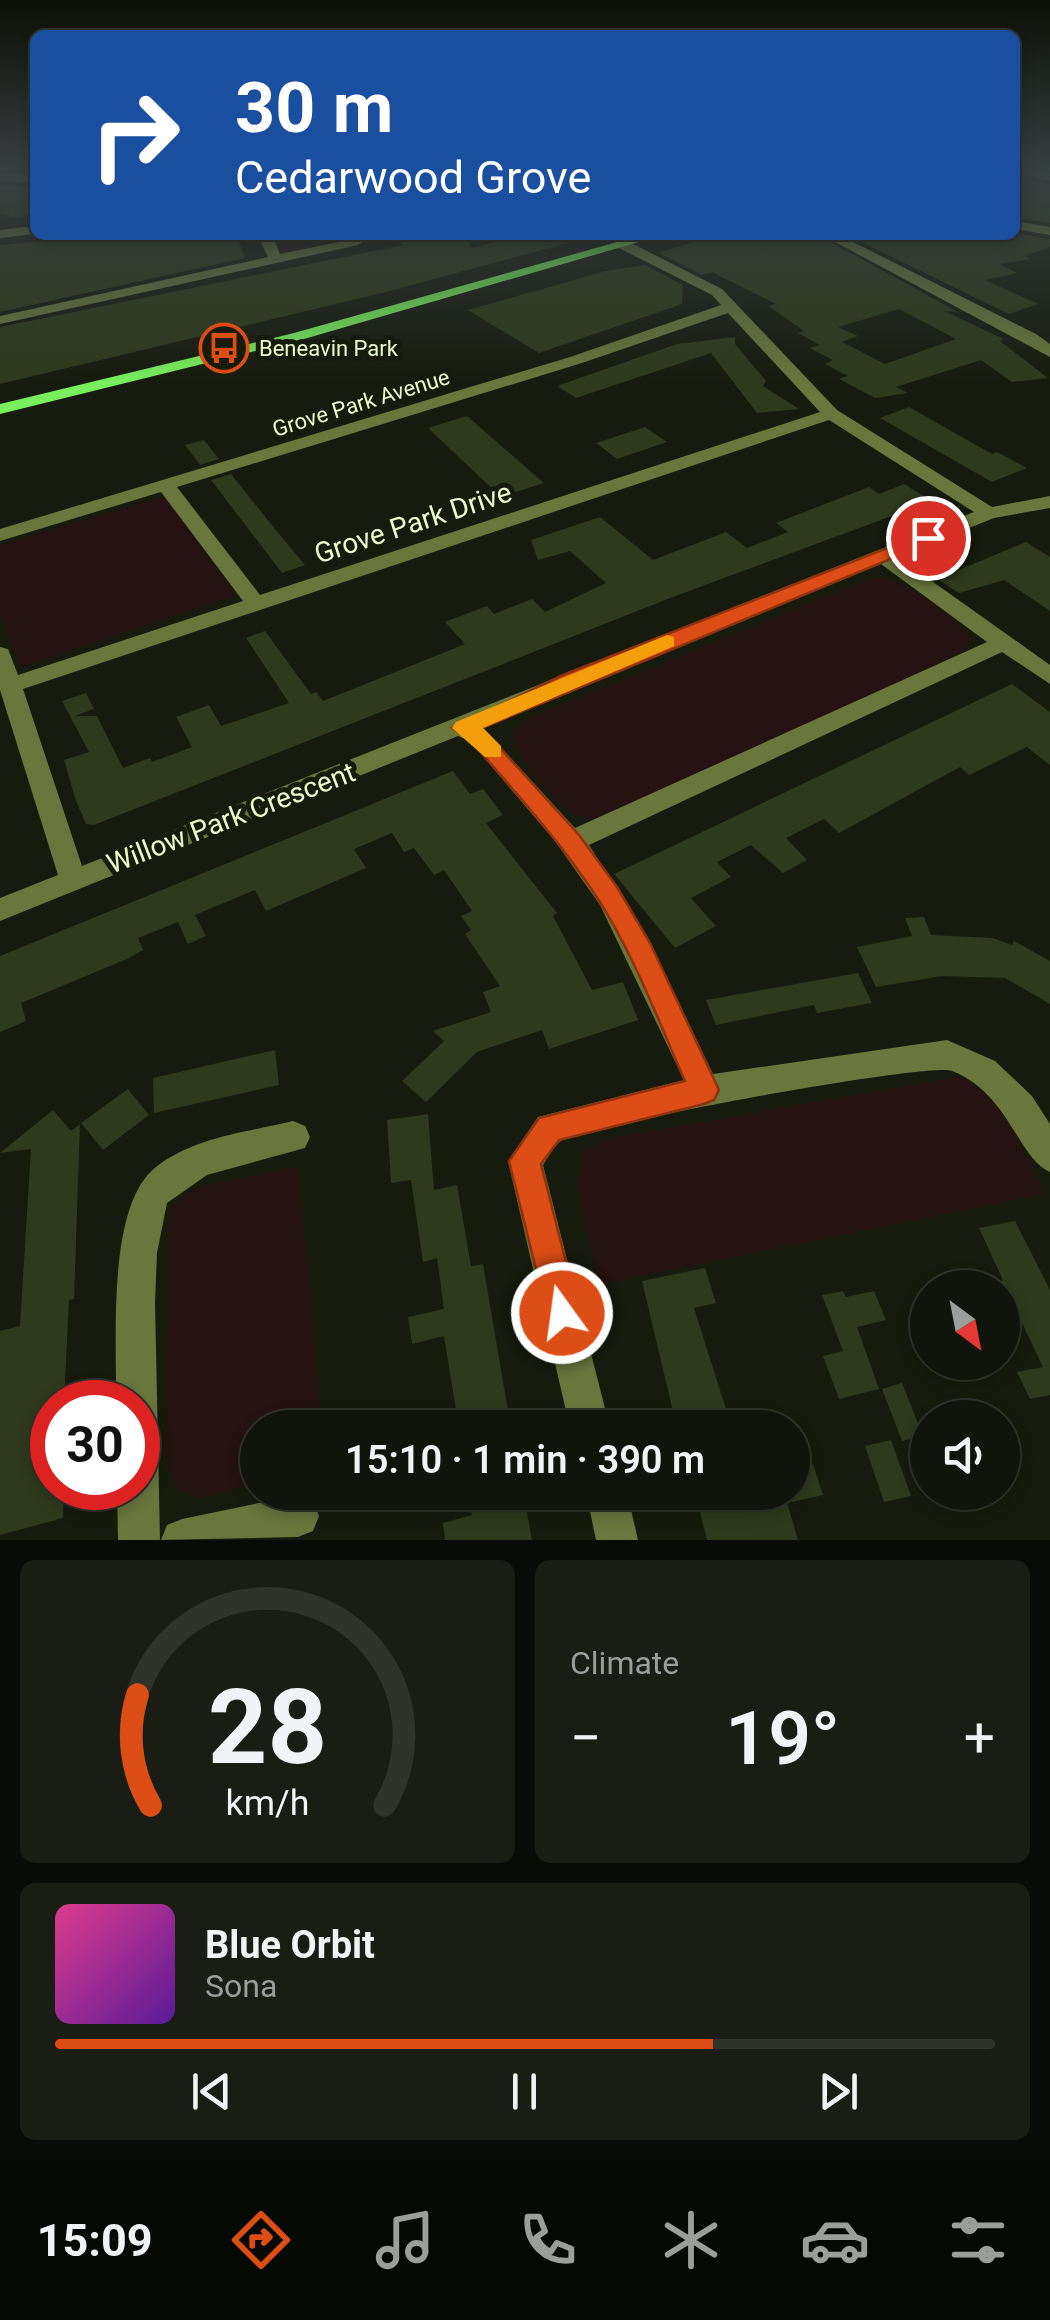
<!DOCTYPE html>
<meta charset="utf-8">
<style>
:root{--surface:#10140a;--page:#191d13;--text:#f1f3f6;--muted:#9c9e9c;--line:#30332b;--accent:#dc4e15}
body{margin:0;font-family:Roboto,sans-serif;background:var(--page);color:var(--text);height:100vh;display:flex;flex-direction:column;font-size:38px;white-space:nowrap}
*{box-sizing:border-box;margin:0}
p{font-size:32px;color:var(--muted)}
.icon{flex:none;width:55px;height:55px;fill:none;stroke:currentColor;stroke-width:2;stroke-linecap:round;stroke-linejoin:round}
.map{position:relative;height:1540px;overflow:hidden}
.panel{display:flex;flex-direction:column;gap:20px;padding:20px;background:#090b06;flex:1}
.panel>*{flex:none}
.hud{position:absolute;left:30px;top:30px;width:990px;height:210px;border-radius:15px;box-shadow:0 5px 15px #0003,0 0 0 2px var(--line);background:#1a4fa0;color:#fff;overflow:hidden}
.needle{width:65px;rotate:148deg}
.buttons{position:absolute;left:910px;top:1270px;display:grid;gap:20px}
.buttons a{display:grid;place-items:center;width:110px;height:110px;border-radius:50%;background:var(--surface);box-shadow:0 5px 15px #0003,0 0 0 2px var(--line);font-size:50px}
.speed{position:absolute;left:30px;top:1380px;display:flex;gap:20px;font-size:50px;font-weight:700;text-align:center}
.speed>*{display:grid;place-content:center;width:130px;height:130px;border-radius:50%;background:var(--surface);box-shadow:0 5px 15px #0003,0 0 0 2px var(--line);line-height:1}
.speed .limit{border:15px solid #d22;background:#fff;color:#111}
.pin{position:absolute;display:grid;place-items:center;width:85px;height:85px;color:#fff;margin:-42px;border:5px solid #fff;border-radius:50%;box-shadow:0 2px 10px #0007}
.me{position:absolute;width:110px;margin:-55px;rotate:346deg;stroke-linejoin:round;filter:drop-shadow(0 0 8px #0008)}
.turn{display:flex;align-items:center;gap:35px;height:210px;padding:0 40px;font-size:45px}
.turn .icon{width:130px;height:130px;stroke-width:2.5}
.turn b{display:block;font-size:70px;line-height:85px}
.big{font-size:75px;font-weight:600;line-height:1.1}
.panel .tile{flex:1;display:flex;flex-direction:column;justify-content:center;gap:15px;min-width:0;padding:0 35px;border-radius:15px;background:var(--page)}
.panel .dial{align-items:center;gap:0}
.dial svg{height:260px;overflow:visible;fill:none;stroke:var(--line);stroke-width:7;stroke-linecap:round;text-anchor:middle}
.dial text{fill:var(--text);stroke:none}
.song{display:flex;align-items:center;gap:30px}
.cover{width:120px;height:120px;border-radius:15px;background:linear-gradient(135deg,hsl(330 70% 55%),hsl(270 70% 35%))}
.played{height:10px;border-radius:5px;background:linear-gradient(90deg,var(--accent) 70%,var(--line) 70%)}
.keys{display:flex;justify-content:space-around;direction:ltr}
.heat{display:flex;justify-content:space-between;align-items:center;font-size:55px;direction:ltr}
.panel .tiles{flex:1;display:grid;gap:20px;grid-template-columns:1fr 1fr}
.tile:last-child{grid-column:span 2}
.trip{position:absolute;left:240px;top:1410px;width:570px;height:100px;border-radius:50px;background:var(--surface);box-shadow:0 5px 15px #0003,0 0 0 2px var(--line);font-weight:600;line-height:100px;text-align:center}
.dock{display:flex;height:160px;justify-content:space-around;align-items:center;background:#060804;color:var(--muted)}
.dock .icon{width:70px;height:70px}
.dock .on{color:var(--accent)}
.dock b{font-size:45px;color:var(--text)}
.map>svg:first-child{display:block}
.green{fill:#241310}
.building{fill:#2e3a1b;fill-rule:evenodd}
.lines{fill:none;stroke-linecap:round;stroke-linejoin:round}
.minor{fill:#69763c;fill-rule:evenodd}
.major{fill:#79ef5d;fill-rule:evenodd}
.route{fill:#dc4e15;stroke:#8f330e;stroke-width:2.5}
.slow{fill:#f59e0b}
.labels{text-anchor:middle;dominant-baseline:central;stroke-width:10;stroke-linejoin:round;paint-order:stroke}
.far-poi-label{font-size:22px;fill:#ecfacc;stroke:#161b0d;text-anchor:start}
.far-street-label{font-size:22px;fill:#ecfacc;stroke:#161b0d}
.street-label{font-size:28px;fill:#ecfacc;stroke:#161b0d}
</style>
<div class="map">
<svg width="1050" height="1540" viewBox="0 0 1050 1540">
<rect width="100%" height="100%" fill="#161b0d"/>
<path class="green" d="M269,235H362L288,253L279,252Z
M166,496L235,595L20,667L0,613V545Z
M885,577C916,590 952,611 971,639L963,652L617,813C607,815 594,820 585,818C552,809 523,764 511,735L530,718L866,580Z
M960,1077C1007,1100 1022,1148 1044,1194L599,1284L577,1185L583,1152L611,1138Z
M298,1167L322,1427L258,1428L257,1483L201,1498L175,1487L165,1446L171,1208L197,1187Z"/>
<path class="building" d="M1026,179L1050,185V223L1015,217V184Z
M0,185L35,187L28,214L18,218L0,213Z
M1015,233L1050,239V247L1025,256L1031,259L999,264L1017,273L985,280L1038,304L1009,314L847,235Z
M104,235H236L245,258L0,312V245Z
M397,235H453L457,242L468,241L472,248L523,235H574L575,241L390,291L0,384V327L403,245Z
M713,235H818L958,312L944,311L1004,339L1000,341L1048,378L1012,382L981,360L896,387L908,393L875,398L839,379L848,376L825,364L833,360L810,348L820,345L798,333L804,331L769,306L776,304L712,272L702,275L659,253ZM899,309L956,339L885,364L842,342L858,336L838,327Z
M645,265L683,285L682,304L539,353L468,310L606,271Z
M735,337V344L766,381L763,386L799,409L757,413L711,353L576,398L557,386L677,344Z
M909,407L992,454L997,452L1027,468L992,482L880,418Z
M467,416L544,483L501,497L428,428Z
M645,427L667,442L617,459L596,443Z
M204,440L219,459L200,465L185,445Z
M231,474L275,529L305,565L282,573L211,480Z
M904,484L932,501L673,597L94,825L86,824L76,801L64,760L89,752L62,701L86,693L94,709L75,716H97L123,768L150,758L152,762L192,747L176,717L209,705L221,726L289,703L246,638L265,631L311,694L316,692L323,701L465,644L445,622L487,606L494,614L532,599L545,612L606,583L570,551L538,560L531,540L600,517L653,560L726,532L747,548L788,532L776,523L869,487L879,494Z
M1026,542L1050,557V611L1004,580L959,593L937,579Z
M1012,684L1050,712V765L1027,747L969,775L960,767L839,833L824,819L786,838L807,860L783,873L751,845L717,862L731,877L691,898L716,926L675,948L614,874Z
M453,771L470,794L483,789L503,815L486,823L557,913L553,916L592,990L623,982L638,1020L549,1049L542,1030L477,1052L426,1102L402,1081L444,1041L433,1031L491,1012L483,992L500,986L465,934L471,930L461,916L472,911L444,870L434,875L414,848L404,852L392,833L354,849L366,868L266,911L255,890L195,915L206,936L188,944L178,922L138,938L143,950L127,959L21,1003L26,1021L0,1032V956Z
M924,917L931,935L993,938L1012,945L1014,941L1050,961V1004L1005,978L942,976L876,987L857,947L912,936L905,918Z
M858,973L872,1003L817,1013L814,1005L716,1025L706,1000Z
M275,1050L279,1085L154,1113L153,1078Z
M128,1089L149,1115L103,1150L81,1123Z
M53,1110L71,1131L80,1124L74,1299L69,1300L64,1402H52V1488H64L63,1518L0,1535V1331L20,1326L31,1149L0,1153Z
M428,1114L434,1190L457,1185L471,1266L483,1264L511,1428H459L444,1336L412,1344L408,1317L444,1309L437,1258L423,1262L411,1180L391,1183L387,1120Z
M1015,1221L1050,1290V1395L1030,1399L1017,1372L1043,1367L1012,1302L1002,1304V1278L979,1228Z
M705,1268L716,1303L694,1308L732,1428H677L642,1281Z
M843,1291L846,1297L874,1291L886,1320L857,1327L879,1389L839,1399L823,1356L843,1351L822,1295Z
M902,1383L923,1436L902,1441L882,1389Z
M891,1440L911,1496L884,1502L865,1446Z
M813,1464L823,1495L792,1502V1469Z
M468,1492H523L532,1540H445L443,1523L472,1515Z
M695,1492H784L798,1540H707Z"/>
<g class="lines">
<path class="minor" d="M1015,168L1050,173V181L1015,172Z
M0,173L35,175V183L0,181Z
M1015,221L1050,227V235L1015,229Z
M35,226V234L0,238V230Z
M258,235H272L280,254L374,235L358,245L0,324V316L268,257Z
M822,235H839L1036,334L1050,344V357Z
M619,242H629L722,289L837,410L992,507L1050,496V508L994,518L898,557L1050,665V684L1002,652L589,845L646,935L713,1074L947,1040L995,1061L1032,1096L1050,1124V1172C1019,1160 1008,1092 952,1071C930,1062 590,1124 561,1141C554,1145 548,1158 543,1165L610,1428H570L508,1161L538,1117L684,1080L600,905L555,841L470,741L458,736L0,921V898L58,875L0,690V647L8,649L18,675L243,601L161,492L0,541V529L570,357L721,305L712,295L619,248ZM728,313L820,412L260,595L177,487L582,363ZM829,420L974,512L82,866L23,689ZM881,564L987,642L575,828L481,726Z
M293,1121L305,1126L310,1137L305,1148L207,1175L167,1203L157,1253L155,1302L160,1540H118L117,1488H138V1402H116C117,1344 106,1205 156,1167C194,1137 248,1132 293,1121Z
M586,1492H627L638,1540H596Z
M298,1495L313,1501L319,1516L313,1531L298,1537L161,1540L167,1525L182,1519Z"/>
<path class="major" d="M642,235H663L304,339L0,414V404L294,333Z"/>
</g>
<linearGradient id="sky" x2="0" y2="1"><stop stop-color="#0c0f07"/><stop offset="0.44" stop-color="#363f40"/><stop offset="1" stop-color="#363f40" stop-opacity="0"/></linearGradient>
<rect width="1050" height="383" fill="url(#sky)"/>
<path class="route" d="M928,532L934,534V541L482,728L579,835L617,887L650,943L719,1090L714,1100L704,1104L559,1140L541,1164L579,1313L574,1325L562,1330L550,1325L509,1161L539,1118L685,1081C658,1020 634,955 598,899C561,842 515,792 471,741L452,728L563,675Z"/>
<path class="slow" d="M667,635L674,637V646L483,728L501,746V757H485L452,728L456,722Z"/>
<defs>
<g id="bus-ring" transform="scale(2.5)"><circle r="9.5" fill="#161b0d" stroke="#dc4e15" stroke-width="1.5"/><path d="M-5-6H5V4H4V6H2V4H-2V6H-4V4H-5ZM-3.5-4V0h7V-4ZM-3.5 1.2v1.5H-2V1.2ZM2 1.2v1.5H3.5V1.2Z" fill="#dc4e15"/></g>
</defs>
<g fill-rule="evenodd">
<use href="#bus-ring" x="224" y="348"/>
</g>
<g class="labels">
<g class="far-poi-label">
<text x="259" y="348">Beneavin Park</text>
</g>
<g class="far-street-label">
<text transform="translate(361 403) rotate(-17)">Grove Park Avenue</text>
</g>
<g class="street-label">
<text transform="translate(413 523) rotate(-18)">Grove Park Drive</text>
<text transform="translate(231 818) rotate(-21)">Willow Park Crescent</text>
</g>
</g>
</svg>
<div class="buttons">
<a><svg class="needle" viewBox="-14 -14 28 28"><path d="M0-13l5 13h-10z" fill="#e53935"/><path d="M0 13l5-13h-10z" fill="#9c9e9c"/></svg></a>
<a><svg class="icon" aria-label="sound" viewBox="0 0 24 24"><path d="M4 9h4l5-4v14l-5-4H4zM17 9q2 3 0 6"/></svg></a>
</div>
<div class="speed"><div class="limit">30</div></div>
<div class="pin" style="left:928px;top:538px;background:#d93025"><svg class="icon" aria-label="arrive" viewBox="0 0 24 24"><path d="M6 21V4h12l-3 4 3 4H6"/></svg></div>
<svg class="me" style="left:562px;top:1313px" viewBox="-20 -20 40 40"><circle r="17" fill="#dc4e15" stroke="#fff" stroke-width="3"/><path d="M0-11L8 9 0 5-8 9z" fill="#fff"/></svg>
<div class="trip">15:10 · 1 min · 390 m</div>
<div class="hud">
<div class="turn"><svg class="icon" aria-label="right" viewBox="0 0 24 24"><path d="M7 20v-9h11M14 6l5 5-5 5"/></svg><div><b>30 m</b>Cedarwood Grove</div></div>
</div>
</div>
<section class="panel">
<div class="tiles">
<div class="tile dial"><svg viewBox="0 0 100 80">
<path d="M14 69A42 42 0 1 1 86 69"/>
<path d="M14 69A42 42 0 0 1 10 35" stroke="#dc4e15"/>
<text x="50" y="56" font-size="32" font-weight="700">28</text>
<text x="50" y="72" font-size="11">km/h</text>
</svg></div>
<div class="tile"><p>Climate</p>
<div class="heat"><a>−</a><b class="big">19°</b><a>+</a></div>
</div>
<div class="tile">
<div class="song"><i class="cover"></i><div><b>Blue Orbit</b><p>Sona</p></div></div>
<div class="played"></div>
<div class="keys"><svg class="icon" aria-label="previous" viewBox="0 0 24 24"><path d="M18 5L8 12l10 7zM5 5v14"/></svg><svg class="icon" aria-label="pause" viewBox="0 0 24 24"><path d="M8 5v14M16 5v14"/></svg><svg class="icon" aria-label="next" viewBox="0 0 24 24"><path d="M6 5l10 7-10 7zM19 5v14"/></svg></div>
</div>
</div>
</section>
<nav class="dock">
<b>15:09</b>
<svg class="icon on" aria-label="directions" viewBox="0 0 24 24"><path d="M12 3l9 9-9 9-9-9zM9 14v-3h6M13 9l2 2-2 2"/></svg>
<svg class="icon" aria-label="music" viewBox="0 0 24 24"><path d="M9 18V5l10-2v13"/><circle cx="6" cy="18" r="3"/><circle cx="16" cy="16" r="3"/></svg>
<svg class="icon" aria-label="phone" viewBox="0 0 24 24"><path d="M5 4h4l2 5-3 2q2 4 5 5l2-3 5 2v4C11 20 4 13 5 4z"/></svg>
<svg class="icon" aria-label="climate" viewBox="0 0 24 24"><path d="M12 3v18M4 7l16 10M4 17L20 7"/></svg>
<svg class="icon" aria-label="car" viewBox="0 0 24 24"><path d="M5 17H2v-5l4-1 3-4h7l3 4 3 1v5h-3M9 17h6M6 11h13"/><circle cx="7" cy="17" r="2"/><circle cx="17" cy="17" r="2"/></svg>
<svg class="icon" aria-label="filters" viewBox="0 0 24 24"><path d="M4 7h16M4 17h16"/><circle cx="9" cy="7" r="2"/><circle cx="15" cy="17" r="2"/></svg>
</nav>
